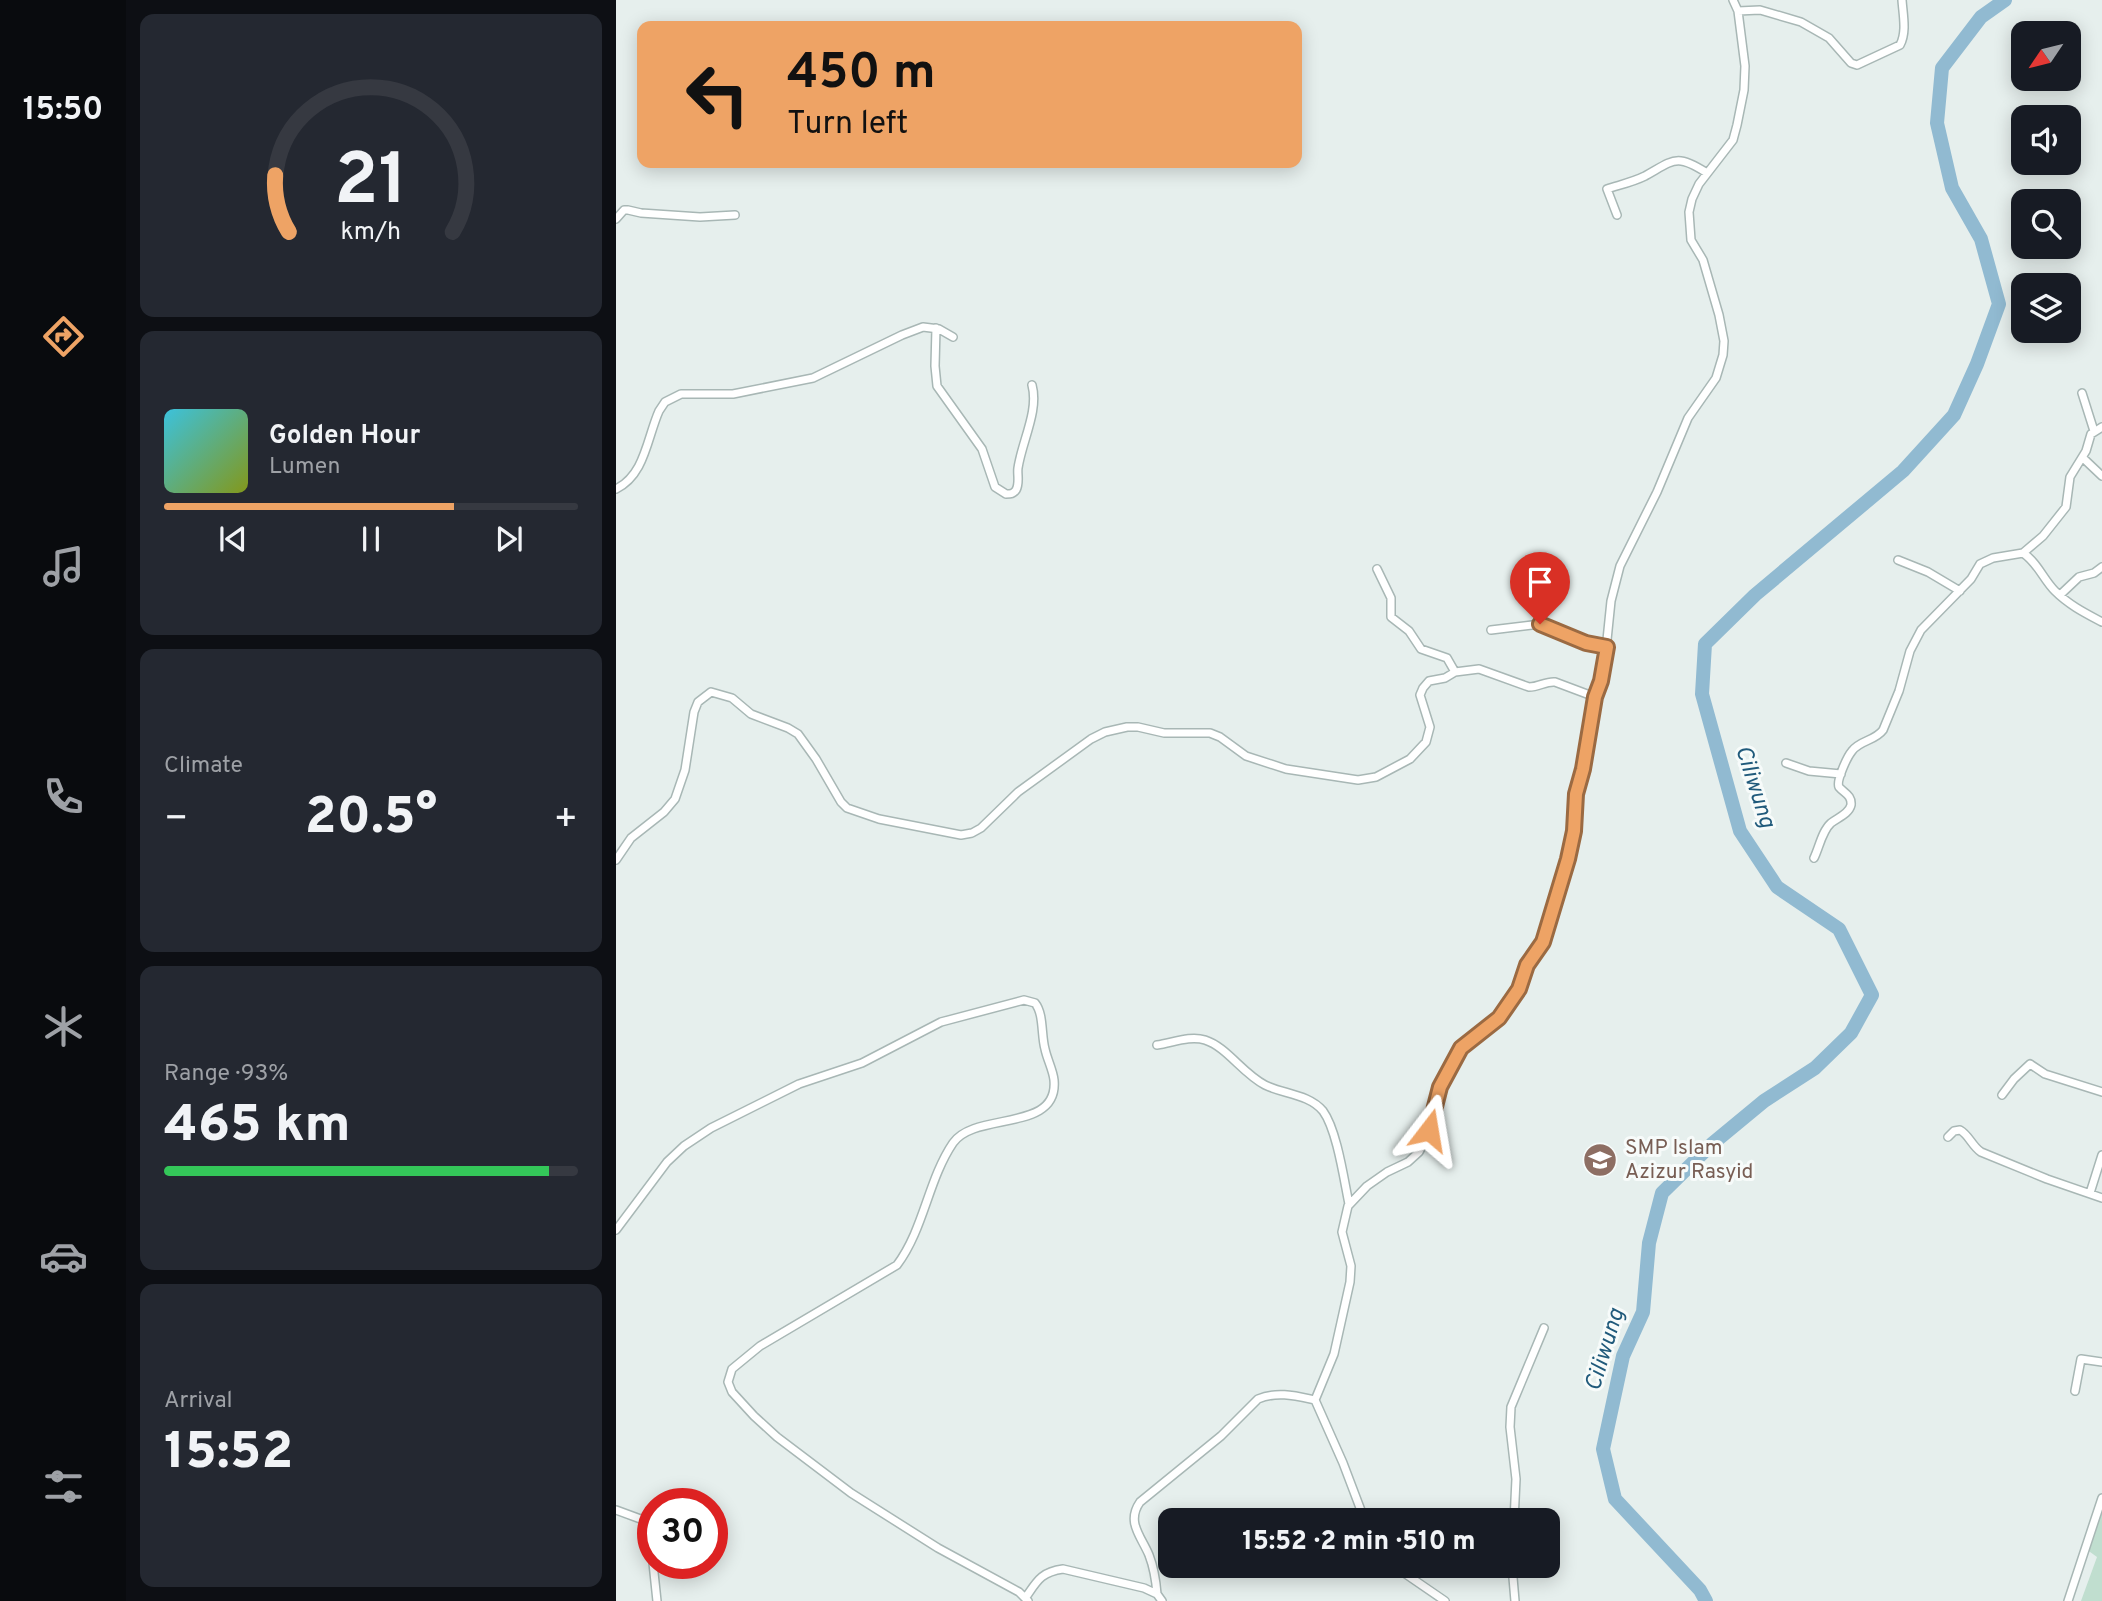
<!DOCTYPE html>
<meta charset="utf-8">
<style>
:root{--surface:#171b24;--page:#242831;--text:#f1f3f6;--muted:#9ea1a6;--line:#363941;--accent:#eea365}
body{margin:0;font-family:Overpass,sans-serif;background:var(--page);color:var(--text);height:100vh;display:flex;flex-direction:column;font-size:26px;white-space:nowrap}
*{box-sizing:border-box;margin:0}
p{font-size:23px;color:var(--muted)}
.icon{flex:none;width:38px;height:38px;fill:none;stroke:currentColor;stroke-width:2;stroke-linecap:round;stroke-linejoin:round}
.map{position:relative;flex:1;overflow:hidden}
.details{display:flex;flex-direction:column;gap:14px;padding:14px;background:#0d0f14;width:490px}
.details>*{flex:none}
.hud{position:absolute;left:21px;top:21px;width:665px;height:147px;border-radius:14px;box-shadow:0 4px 18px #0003;background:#eea365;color:#111;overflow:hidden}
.needle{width:46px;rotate:235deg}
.fabs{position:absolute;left:1395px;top:21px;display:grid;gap:14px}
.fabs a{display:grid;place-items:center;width:70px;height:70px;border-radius:14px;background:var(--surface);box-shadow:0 4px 18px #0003;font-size:35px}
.speed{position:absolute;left:21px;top:1488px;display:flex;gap:14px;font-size:35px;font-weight:700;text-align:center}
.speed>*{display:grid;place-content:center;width:91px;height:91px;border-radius:50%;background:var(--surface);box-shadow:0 4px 18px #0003;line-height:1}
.speed .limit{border:10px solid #d22;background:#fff;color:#111}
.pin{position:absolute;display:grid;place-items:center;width:60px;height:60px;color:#fff;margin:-72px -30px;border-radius:50% 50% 50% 0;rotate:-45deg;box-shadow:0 0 7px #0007}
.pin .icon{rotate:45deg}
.me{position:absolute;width:77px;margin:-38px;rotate:14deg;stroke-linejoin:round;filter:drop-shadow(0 0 5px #0008)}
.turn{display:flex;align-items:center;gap:24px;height:147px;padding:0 35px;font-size:32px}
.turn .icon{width:91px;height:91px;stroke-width:2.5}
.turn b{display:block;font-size:49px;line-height:60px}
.big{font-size:52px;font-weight:800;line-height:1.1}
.details .card{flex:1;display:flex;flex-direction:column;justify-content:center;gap:10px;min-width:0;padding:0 24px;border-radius:14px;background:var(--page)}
.details .dial{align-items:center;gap:0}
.dial svg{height:182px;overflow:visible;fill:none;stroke:var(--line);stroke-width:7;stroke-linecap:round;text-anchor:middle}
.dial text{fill:var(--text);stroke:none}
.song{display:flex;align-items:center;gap:21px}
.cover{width:84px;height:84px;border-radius:10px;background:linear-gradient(135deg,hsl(190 70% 55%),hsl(70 70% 35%))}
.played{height:7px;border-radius:4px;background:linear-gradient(90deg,var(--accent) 70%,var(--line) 70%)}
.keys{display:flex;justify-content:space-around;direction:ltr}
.heat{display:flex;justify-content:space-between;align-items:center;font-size:38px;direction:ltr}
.charge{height:10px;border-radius:5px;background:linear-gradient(90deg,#34c759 93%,var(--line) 0)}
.trip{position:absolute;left:542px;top:1508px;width:402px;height:70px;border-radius:14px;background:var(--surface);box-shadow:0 4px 18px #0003;font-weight:800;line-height:70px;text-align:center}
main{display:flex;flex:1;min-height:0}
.tabs{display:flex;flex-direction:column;width:126px;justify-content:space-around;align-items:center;background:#090b0e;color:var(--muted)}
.tabs .icon{width:49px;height:49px}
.tabs .current{color:var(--accent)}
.tabs b{font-size:32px;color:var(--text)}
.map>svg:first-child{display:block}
.green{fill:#c0decf}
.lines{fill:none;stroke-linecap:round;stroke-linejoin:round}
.river{stroke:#91bad1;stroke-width:14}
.minor-casing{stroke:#a8b7b5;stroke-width:10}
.minor{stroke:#fff;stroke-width:7}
.route-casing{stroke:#9b6a42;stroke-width:18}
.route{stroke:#eea365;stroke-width:12}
.labels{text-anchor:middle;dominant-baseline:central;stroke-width:6;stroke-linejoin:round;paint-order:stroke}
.education-label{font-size:21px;fill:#785e54;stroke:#f7fbfa;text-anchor:start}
.water-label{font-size:23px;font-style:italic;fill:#205a7b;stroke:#f7fbfa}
</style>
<main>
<nav class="tabs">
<b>15:50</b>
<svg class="icon current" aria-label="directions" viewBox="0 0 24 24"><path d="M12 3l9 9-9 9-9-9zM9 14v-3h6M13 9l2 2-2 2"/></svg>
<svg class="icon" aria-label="music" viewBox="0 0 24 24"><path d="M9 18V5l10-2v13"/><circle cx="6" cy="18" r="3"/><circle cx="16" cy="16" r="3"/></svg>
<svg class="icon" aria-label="phone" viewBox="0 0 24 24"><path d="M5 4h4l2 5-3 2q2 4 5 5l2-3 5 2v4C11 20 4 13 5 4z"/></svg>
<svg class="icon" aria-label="climate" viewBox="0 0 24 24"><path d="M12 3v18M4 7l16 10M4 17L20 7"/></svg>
<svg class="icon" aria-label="car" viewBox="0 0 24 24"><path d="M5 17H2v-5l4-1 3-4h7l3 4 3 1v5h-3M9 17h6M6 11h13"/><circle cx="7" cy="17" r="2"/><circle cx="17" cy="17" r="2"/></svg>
<svg class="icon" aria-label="filters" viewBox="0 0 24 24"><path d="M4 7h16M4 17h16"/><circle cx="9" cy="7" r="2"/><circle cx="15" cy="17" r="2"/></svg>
</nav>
<section class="details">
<div class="card dial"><svg viewBox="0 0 100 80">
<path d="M14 69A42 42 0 1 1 86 69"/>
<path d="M14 69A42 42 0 0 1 8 44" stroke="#eea365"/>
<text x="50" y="56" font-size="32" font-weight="700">21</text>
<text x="50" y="72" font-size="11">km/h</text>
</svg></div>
<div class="card">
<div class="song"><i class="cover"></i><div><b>Golden Hour</b><p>Lumen</p></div></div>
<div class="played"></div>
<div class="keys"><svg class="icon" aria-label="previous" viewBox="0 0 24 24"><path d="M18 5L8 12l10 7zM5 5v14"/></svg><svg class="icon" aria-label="pause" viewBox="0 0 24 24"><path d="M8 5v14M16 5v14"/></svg><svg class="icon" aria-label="next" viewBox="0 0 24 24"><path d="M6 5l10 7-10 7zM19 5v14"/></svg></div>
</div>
<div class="card"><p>Climate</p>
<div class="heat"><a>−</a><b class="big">20.5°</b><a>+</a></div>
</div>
<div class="card"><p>Range · 93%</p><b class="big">465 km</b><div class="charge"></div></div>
<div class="card"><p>Arrival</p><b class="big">15:52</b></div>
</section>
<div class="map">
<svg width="1486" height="1601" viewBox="0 0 1486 1601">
<rect width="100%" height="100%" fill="#e6efed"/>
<path class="green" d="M1486,1498V1601H1465L1481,1557L1470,1549Z"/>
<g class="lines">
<path class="river" d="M1090,1601L1084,1590L999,1499L987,1449L1007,1356L1027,1312L1033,1243L1046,1193L1096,1144L1148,1101L1199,1068L1235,1033L1256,995L1223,929L1161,887L1124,831L1086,694L1089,644L1139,595L1287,471L1338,415L1361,364L1383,304L1365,239L1336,188L1321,123L1326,68L1365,17L1389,0"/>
<g class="minor-casing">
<path id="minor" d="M1122,11L1144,10L1185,22L1213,38L1235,63L1241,65L1284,45C1291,32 1287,15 1286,0
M1001,215L991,189C1003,185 1017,182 1029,176C1058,160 1060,153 1091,173
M0,219L8,210H12L25,213L84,217L119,215
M320,328L319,366L321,386L366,449L379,487L390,494C395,494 397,494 400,490C404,483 401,474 402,468C406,441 423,411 416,385
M1466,393L1478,431
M1467,458L1486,476
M0,489C29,475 31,438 43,411L49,402L65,394H117L197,378L286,335L307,327L323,329L337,337
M1407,553C1422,563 1427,579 1439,591C1453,605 1469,613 1486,622
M1282,560L1312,572L1344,591
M761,569L775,598V617L793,631L805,649L831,658L839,672L863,669L913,687C923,687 930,681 939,682L979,697
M1444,595L1463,577L1478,573L1486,567
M875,630L924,624L970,643L991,647
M1170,763L1193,771L1225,774
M1198,858C1203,848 1206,831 1215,823C1221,818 1233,814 1235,805C1236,795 1228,793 1223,787C1220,781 1231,757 1236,751C1244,740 1259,741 1267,730L1283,691L1294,651L1305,630L1355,579L1364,564L1377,558L1407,553L1427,536L1450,507L1454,477L1470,451L1475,434L1486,427
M0,860L15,838L48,812L59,799L69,770L78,712L82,702L95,692L116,698L135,714L172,728L182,734L200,759L225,802L231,808L263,819L345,835L356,833L365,828L402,792L475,739L489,732L511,727H522L548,733H594L604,737L630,756L670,769L742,780L760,777L794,759L810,742L814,727L804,695L807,688L813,681L829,678L839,672
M541,1045C556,1043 574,1035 589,1040C611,1047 626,1073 649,1085C667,1094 693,1094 707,1111C721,1130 728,1180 733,1204
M1386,1095L1398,1079L1414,1064L1429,1074L1486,1092
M1332,1137L1338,1131L1344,1130C1353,1135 1356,1146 1365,1152L1431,1179L1486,1198
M1474,1193L1486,1155
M0,1230L51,1162L68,1146L95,1128L183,1084L246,1063L325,1022L408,1000L419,1003C428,1014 425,1035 429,1049C431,1059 437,1070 438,1080C443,1133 359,1111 337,1143C312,1180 308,1229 281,1265L144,1346L116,1369L112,1382L116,1392L138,1416L161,1437L235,1493L322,1548L403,1592L412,1601
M1459,1391L1465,1359L1486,1362
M0,1510L30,1521L37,1528
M749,1521L727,1463L699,1400L718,1354L734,1282L735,1266L726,1232L732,1206L751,1186L771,1172L792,1162L803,1152L810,1138L824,1087L842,1053L853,1041L883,1018L903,989L911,965L927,941L945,886L958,831L960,794L967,769L979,697L988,669L995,601L1004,566L1041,492L1072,418L1100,378L1107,355L1108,341L1103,315L1087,260L1075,240L1073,212L1076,199L1083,184L1117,140L1121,125L1128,90L1129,66L1122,11L1117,0
M898,1521L900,1479L894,1427L895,1407L928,1328
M37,1563L41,1601
M778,1566L829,1601
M896,1566L899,1601
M541,1594C540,1581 538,1568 533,1555C525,1536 510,1522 524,1502L605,1436L642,1399C661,1391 680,1396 699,1400
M410,1597C421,1581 425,1572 447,1569L528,1588L541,1594L546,1601
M1452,1601L1486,1498"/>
</g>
<use href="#minor" class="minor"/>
</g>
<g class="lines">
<g class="route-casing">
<path id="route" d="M813,1130L824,1087L845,1048L883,1018L903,989L911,965L927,942L952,859L958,831L960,794L967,769L979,697L985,681L991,647L970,643L924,624"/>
</g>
<use href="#route" class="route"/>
</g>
<defs>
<g id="school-disc" transform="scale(1.75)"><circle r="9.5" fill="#8d6e63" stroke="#f7fbfa"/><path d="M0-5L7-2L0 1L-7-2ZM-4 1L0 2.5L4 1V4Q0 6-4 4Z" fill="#fff"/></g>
</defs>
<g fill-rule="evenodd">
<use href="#school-disc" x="984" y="1160"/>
</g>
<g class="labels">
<g class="education-label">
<text x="1009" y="1148">SMP Islam<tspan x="1009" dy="24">Azizur Rasyid</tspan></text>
</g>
<g class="water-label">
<text transform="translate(1138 787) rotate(72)">Ciliwung</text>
<text transform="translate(990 1350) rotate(-73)">Ciliwung</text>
</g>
</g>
</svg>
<div class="fabs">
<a><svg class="needle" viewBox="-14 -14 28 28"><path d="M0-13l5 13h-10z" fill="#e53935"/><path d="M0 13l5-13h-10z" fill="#9ea1a6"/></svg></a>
<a><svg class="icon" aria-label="sound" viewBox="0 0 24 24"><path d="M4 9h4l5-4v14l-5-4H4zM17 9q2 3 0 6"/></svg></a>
<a><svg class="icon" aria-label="search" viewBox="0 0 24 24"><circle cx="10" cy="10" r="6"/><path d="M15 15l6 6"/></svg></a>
<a><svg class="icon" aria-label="layers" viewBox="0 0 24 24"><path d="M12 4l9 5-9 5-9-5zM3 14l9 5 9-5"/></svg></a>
</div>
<div class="speed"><div class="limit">30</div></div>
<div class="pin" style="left:924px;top:624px;background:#d93025"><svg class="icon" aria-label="arrive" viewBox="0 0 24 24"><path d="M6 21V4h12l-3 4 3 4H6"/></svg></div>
<svg class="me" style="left:813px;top:1130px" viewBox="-20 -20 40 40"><path d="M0-17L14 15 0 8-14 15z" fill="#eea365" stroke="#fff" stroke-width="4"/></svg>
<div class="trip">15:52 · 2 min · 510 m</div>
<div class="hud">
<div class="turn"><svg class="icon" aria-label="left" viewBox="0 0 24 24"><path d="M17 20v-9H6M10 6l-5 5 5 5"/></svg><div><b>450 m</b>Turn left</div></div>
</div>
</div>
</main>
